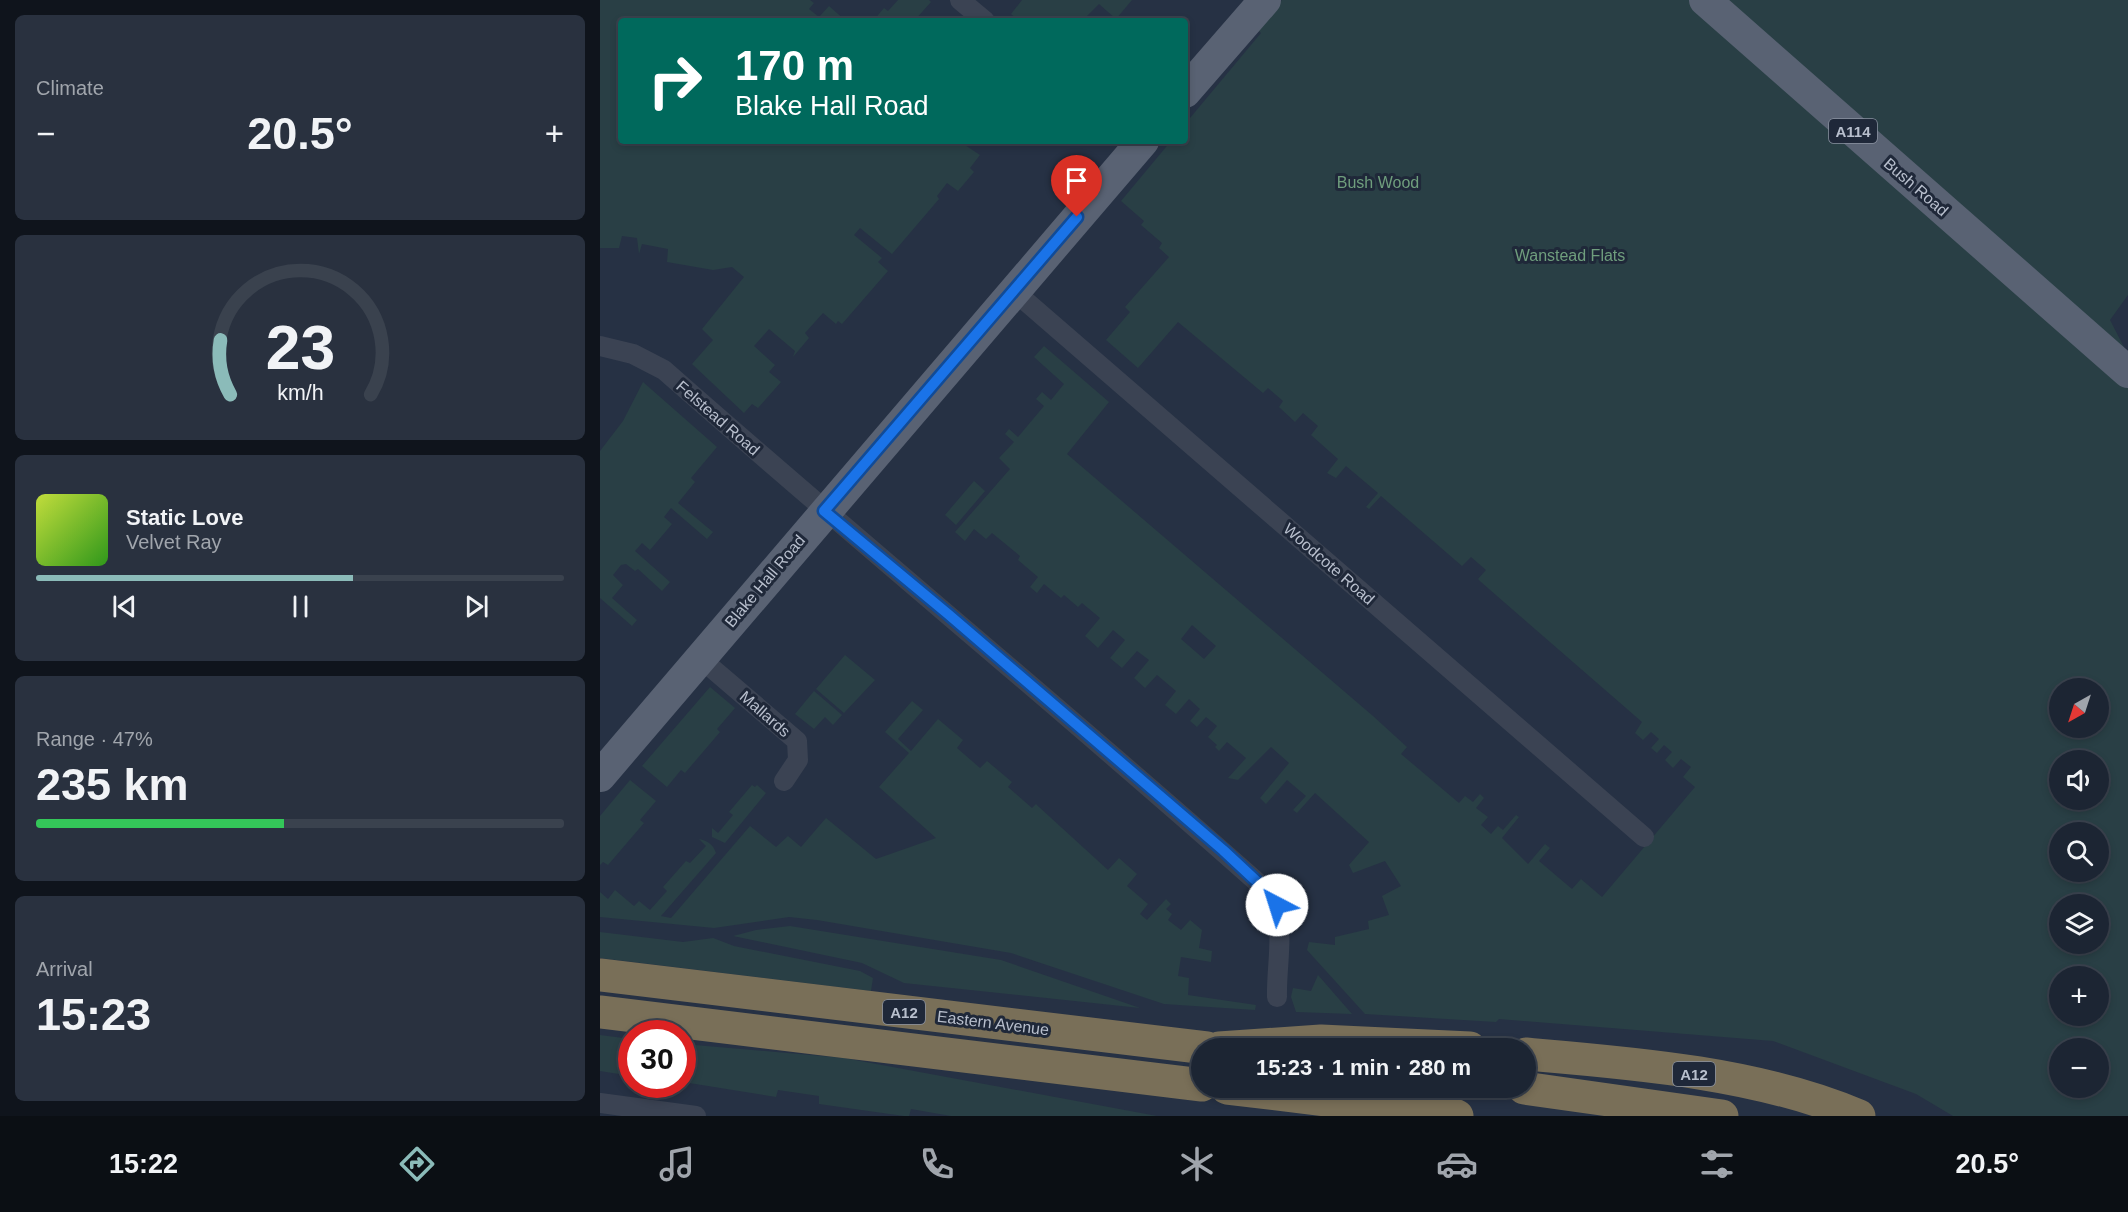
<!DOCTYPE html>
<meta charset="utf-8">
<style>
:root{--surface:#1c2533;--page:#29313f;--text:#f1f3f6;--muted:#a0a5ac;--line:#3a424e;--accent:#8bbbb9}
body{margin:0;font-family:Arial,sans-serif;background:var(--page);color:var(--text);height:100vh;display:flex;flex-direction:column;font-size:22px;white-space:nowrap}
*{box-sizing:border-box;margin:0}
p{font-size:20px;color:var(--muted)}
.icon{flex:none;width:33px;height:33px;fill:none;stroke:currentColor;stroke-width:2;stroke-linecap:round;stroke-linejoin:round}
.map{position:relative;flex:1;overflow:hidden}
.panel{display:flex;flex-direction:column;gap:15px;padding:15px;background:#0f141c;width:600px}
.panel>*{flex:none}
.banner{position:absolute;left:18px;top:18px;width:570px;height:126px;border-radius:6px;box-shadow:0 3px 9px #0003,0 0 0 2px var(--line);background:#00695c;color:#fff;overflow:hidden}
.needle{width:39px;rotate:219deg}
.buttons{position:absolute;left:1449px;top:678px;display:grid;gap:12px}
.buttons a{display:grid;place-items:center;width:60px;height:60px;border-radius:50%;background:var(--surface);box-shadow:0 3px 9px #0003,0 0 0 2px var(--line);font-size:30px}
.speed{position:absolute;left:18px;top:1020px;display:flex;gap:12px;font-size:30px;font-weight:700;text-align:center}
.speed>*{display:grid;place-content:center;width:78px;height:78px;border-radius:50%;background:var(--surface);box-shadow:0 3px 9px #0003,0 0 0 2px var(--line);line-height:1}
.speed .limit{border:9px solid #d22;background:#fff;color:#111}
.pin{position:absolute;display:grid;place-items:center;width:51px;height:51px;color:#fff;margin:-62px -26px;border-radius:50% 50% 50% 0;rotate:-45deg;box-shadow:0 0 6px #0007}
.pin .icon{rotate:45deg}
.me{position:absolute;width:66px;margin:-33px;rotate:320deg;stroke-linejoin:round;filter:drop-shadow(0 0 4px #0008)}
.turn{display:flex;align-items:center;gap:21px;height:126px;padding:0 18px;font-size:27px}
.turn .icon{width:78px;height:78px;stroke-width:2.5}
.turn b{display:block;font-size:42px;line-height:51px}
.big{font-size:45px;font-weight:700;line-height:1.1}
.panel .card{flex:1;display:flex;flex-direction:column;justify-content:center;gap:9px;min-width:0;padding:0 21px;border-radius:9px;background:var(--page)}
.panel .dial{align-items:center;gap:0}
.dial svg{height:156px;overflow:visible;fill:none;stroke:var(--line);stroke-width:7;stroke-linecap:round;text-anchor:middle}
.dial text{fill:var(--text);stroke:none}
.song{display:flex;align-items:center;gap:18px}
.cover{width:72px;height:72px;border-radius:9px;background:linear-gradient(135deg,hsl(70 70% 55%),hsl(110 70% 35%))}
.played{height:6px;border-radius:3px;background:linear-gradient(90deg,var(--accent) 60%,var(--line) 60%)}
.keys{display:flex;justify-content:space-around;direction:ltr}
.heat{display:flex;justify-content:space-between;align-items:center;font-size:33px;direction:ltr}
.charge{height:9px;border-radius:4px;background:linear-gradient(90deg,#34c759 47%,var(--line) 0)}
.trip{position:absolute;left:591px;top:1038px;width:345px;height:60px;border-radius:30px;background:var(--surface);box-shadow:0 3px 9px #0003,0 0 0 2px var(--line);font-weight:700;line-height:60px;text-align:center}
.tabs{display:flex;height:96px;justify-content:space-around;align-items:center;background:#0b0f14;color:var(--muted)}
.tabs .icon{width:42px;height:42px}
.tabs .current{color:var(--accent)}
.tabs b{font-size:27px;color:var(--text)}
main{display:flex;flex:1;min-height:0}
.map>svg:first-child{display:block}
.green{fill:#293f45;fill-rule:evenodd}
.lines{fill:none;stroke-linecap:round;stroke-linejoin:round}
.street{stroke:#3b4353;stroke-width:20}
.primary{stroke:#596273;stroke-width:32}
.highway{stroke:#796f58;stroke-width:33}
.route-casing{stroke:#114b97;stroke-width:15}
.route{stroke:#1a73e8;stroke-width:10}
.labels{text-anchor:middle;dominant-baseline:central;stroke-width:6;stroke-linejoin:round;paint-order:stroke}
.shield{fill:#1f2839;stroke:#8a92a1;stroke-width:1.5}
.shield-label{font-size:15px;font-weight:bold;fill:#b8bfcd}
.park-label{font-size:16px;fill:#6f9e7d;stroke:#1f2839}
.street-label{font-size:16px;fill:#b8bfcd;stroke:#1f2839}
</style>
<main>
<section class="panel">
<div class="card"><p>Climate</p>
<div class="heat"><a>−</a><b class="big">20.5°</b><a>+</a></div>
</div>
<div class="card dial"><svg viewBox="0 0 100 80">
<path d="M14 69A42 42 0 1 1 86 69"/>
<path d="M14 69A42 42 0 0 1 9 41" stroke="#8bbbb9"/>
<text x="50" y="56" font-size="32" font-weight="700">23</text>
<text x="50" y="72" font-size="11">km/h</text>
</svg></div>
<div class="card">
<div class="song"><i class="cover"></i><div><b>Static Love</b><p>Velvet Ray</p></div></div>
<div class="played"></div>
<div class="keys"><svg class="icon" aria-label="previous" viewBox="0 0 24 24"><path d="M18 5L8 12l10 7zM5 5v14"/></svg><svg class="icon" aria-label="pause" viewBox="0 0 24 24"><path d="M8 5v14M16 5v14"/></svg><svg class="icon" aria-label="next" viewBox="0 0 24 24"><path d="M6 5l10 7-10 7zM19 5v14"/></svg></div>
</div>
<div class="card"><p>Range · 47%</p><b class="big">235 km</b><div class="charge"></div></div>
<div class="card"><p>Arrival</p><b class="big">15:23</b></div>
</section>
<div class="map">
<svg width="1528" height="1116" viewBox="0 0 1528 1116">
<rect width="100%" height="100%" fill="#263144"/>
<path class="green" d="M0,0H210L214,3L209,9L219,17L229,6L246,21H21V141H359L380,155L370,168L374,172L358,191L347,183L337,196L339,199L292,254L260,228L254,235L282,258L278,262L288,271L242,324L238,321L236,324L223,313L205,333L209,338L193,357L195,351L169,329L154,346L175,365L169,372L181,382L158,408L152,404L144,413L92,364L113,340L102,329L144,277L132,267L113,270L67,262L68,249L42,244L39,254L37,238L22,236L19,248H0Z
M298,0H329L331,2L314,21H273L284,8L288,11Z
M422,0H532L516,19L499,4L482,21L477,16L473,21H419L411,14Z
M682,0H1528V295L1510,320L1528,355V1116H1353L1316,1094L1173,1041L899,1019L896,1022L765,1014L707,950L709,942L735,945V937L769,929L768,921L789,915L782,896L801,886L785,861L753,873L749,865L769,842L715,793L697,813L693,810L706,796L687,780L666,804L660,798L689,763L671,747L638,780L628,778L646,758L627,742L619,751L615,747L617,745L608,737L617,726L606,717L597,727L590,721L600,709L589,699L576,714L565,705L576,691L557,675L545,688L534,678L549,660L537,651L522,668L510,658L525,640L513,630L498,648L485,636L500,618L482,603L478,607L464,595L461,598L444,584L437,593L430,587L438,577L418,560L420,556L392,533L386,539L374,529L365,541L355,532L410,469L399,458L414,442L405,434L409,429L418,437L444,406L436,399L442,392L451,400L464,384L434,357L444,346L509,402L467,454L773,716L807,747L801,754L859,803L865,796L873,802L880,794L884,798L876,808L888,817L881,825L891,834L898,826L903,830L916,815L919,817L902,838L928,864L945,844L950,848L939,861L972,889L981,879L1002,897L1095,787L1083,777L1091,767L1081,759L1073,768L1065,760L1072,752L1064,745L1057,753L1051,748L1059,739L1051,732L1043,740L1035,733L1042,722L881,582L878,579L886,570L871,557L862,566L781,496L769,509L766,507L778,493L746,466L736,478L727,473L738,459L711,435L718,426L703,413L695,422L679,407L683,401L668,388L663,393L578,322L538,368L506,340L530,312L525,307L569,257L559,248L562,243L541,225L544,221L521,201L571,141H585V124L661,33L658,30ZM592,625L616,646L604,659L581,639ZM1460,688H1498V728H1460ZM1460,760H1498V800H1460ZM1460,832H1498V872H1460ZM1460,904H1498V944H1460ZM1460,976H1498V1016H1460ZM1460,1048H1498V1088H1460Z
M43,382L117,447L91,478L95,482L78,503L113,532L107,539L71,508L64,517L72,524L50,550L42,543L35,551L70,582L62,591L38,569L35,571L26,564L21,565L13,575L23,585L12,598L37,620L32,626L0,598V451L23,421Z
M374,481L385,491L356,525L345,515Z
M245,655L275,680L244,713L216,689Z
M110,687L135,708L117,729L120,732L85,773L81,770L67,787L42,766Z
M214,691L242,715L233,725L225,717L214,729L195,714Z
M312,701L323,710L298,739L311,751L338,719L363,740L357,748L380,768L387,761L412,782L408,787L432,808L436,804L439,807L508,870L519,858L537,874L527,886L548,904L540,914L547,920L566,899L571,904L566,909L572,914L568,920L581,930L590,920L602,930L599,948L612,951L611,962L581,957L578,976L589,978L588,995L656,1005L655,1010L564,1004L411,953L217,920L189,917L114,928L0,917V892L8,899L15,890L34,906L39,901L50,910L67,891L63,887L86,861L90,863L106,846L99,839C108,841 113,844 116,853L61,916L71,918L150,826L176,847L188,836L201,847L226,818L276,859L336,838L279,787L309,753L285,732Z
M30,780L56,801L40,820L44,823L8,865L3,862L0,865V816Z
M152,785L155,787L157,785L166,793L125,843L112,837V828L118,833L133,815L129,812Z
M190,926L401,960L540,1008L304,983L262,963L133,936L156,930Z
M0,932L83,942L113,938L134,946L260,971L273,978L271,991L0,958Z
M718,975L752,1014L696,1012L691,997L693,988L711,991Z
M0,1035L31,1039V1076L0,1071Z
M83,1044L244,1058L557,1116H351L311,1109L309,1116H304L219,1104V1096L178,1090L176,1097L83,1082Z"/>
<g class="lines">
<path class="street" d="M360,0L385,21
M414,291L1044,837
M0,346L33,354L64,370C263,546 469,714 667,891C688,922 676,960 677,997
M100,658L197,741L198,760L184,781
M0,1103L96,1116"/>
<path class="primary" d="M1105,0L1528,372
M585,92L665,0
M0,776L543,141"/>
<path class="highway" d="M0,975L607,1048
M0,1012L602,1085
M619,1048L721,1041L870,1048
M926,1054C1032,1063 1159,1073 1259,1116
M627,1088L857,1116
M924,1088L1122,1116"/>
</g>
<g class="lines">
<g class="route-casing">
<path id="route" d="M477,217L224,511L348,614L623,850L667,891L677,905"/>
</g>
<use href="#route" class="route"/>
</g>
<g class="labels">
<g class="shield">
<rect x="1229" y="119" width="48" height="24" rx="4.5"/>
<rect x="283" y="1000" width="42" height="24" rx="4.5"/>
<rect x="1073" y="1062" width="42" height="24" rx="4.5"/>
</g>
<g class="shield-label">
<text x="1253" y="131">A114</text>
<text x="304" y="1012">A12</text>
<text x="1094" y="1074">A12</text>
</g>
<g class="park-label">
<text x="778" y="182">Bush Wood</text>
<text x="970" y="255">Wanstead Flats</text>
</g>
<g class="street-label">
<text transform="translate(1316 187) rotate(41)">Bush Road</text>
<text transform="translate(118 418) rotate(41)">Felstead Road</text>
<text transform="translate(729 564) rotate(41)">Woodcote Road</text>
<text transform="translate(165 581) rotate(-50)">Blake Hall Road</text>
<text transform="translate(165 714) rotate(41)">Mallards</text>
<text transform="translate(393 1023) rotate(7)">Eastern Avenue</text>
</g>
</g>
</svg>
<div class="buttons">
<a><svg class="needle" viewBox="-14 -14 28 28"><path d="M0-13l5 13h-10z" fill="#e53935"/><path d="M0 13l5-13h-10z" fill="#a0a5ac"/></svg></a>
<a><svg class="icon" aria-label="sound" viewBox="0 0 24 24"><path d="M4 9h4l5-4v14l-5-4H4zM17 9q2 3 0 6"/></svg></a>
<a><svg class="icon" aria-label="search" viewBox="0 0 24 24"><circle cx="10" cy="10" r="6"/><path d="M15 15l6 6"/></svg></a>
<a><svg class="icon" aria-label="layers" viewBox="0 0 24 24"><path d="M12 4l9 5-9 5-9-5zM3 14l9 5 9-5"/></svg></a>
<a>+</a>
<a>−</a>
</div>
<div class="speed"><div class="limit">30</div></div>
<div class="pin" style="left:477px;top:217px;background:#d93025"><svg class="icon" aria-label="arrive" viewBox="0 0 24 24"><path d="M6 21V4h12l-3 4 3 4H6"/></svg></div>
<svg class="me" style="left:677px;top:905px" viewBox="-20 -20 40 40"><circle r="19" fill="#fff"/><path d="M0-13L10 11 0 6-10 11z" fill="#1a73e8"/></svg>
<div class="trip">15:23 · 1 min · 280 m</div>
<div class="banner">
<div class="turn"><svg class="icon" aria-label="right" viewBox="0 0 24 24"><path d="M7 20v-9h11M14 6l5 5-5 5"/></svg><div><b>170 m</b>Blake Hall Road</div></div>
</div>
</div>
</main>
<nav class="tabs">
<b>15:22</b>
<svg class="icon current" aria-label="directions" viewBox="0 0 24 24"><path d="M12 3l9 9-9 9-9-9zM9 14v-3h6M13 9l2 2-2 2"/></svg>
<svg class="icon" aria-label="music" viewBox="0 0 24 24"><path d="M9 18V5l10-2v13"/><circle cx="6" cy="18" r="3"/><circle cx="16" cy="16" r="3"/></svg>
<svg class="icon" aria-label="phone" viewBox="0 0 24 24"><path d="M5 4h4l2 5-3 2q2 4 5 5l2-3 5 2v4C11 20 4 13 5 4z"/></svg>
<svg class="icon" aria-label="climate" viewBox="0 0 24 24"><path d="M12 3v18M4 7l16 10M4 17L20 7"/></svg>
<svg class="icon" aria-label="car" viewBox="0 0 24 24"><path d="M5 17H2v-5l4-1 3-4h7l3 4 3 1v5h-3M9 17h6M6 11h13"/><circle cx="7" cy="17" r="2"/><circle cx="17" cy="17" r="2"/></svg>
<svg class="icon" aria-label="filters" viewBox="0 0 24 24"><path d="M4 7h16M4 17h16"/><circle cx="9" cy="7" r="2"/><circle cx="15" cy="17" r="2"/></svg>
<b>20.5°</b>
</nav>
